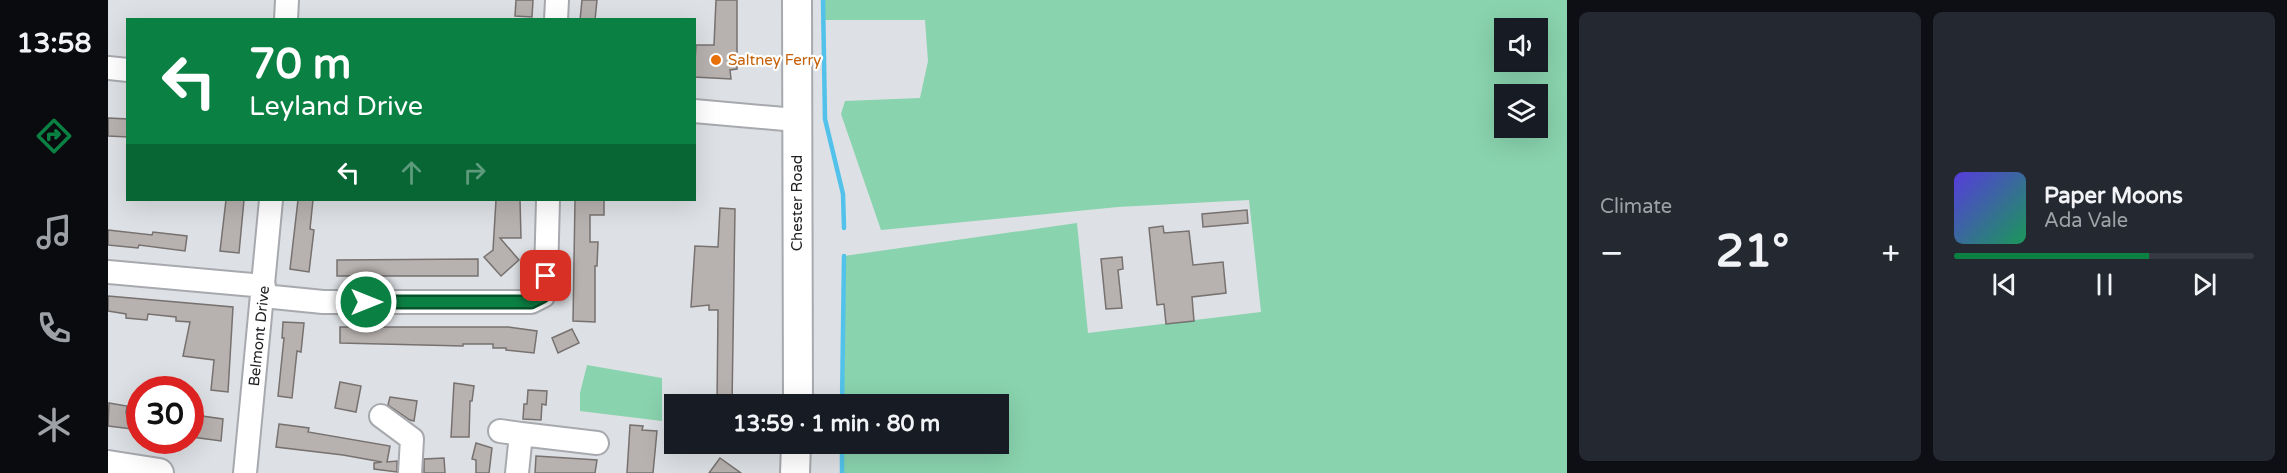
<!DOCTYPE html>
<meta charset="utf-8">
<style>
:root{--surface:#171b24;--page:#242831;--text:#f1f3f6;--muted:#9ea1a6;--line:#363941;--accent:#0b8043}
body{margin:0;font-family:"Varela Round",sans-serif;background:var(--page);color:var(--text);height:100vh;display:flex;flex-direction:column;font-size:22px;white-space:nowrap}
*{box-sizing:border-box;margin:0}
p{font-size:20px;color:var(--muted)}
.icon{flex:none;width:33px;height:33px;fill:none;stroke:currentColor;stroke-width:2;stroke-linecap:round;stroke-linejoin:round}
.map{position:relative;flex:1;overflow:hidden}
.sheet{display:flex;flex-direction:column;gap:12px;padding:12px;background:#0d0f14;width:720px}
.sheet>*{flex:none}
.banner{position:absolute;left:18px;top:18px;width:570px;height:183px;border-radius:0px;box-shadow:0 6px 24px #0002;background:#0b8043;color:#fff;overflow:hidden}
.tools{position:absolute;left:1386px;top:18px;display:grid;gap:12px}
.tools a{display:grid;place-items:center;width:54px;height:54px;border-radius:0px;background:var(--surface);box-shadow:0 6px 24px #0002;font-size:30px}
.speed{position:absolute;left:18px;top:376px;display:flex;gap:12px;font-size:30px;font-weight:700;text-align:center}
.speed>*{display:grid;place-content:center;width:78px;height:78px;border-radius:50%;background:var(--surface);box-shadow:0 6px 24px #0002;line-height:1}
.speed .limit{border:9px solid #d22;background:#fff;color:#111}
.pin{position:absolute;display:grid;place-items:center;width:51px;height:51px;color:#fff;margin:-26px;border-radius:12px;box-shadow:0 3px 9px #0006}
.me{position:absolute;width:66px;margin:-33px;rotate:90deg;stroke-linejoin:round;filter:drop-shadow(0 0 4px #0008)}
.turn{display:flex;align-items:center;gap:21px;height:126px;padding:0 24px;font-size:27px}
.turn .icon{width:78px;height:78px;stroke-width:2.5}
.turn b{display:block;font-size:42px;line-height:51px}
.lanes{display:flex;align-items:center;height:57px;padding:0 24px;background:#0003;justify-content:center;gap:30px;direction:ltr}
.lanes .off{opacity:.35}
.big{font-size:45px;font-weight:700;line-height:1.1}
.sheet .tile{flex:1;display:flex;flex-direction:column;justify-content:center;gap:9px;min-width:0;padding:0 21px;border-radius:9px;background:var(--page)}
.song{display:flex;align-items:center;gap:18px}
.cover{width:72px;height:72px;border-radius:9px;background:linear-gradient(135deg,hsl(250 70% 55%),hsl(150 70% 35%))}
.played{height:6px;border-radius:3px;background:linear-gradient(90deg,var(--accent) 65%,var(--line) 65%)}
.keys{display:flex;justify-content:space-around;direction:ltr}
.heat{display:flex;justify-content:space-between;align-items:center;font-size:33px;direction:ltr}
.sheet .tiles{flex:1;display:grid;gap:12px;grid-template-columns:repeat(2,1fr)}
.trip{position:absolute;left:556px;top:394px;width:345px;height:60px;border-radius:0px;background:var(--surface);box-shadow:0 6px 24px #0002;font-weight:700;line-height:60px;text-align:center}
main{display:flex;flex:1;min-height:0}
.menu{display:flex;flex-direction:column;width:108px;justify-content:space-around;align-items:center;background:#090b0e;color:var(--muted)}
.menu .icon{width:42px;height:42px}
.menu .on{color:var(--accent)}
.menu b{font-size:27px;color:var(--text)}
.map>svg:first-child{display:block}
.green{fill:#89d3ae;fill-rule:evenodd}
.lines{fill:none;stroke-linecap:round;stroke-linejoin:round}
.stream{stroke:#52c2eb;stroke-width:4.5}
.building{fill:#b7b1af;stroke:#777170;stroke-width:1.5}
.minor-casing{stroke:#a7a9ae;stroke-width:26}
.major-casing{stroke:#a7a9ae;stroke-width:32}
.minor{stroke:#fff;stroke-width:22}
.major{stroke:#fff;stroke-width:28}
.route-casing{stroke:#07532c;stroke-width:15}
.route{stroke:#0b8043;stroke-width:10}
.food-dot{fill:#e8710a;stroke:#fff;stroke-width:2}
.labels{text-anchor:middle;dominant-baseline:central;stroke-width:4.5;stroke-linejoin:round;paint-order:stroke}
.food-label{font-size:15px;fill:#c56008;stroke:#fff;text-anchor:start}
.street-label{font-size:15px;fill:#1e1f21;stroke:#fff}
</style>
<main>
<nav class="menu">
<b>13:58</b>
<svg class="icon on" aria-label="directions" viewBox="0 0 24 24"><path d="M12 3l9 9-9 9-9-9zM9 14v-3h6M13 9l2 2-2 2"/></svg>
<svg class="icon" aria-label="music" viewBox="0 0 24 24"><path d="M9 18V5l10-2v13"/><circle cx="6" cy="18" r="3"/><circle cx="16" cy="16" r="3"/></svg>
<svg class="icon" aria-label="phone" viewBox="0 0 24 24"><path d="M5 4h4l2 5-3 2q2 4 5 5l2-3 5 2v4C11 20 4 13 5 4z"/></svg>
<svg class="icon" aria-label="climate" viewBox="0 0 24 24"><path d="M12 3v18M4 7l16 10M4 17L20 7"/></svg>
</nav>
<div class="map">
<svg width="1459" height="473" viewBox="0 0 1459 473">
<rect width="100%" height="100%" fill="#dde0e4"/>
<path class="green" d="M715,0H1459V473H734V444H891V405H734L736,256L969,223L980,333L1153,312L1141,200L1010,207L773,230L733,114L737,101L812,98L820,61L817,20H714ZM1396,28H1430V62H1396ZM1396,94H1430V128H1396Z
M479,365L554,378V421L472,411V393Z"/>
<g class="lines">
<path class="stream" d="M715,0L717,119L735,194L736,228
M734,405L736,256
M734,473V444"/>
</g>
<path class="building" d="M408,0H425L424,17L407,16Z
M474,0H489L487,20H472Z
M608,0H629V69L622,70L623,79L586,77L588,45H606Z
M0,118L20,119V137L0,136Z
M118,200H136L131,253L112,251Z
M190,200H205L202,229L206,230L201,272L182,269Z
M388,200H412L413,238H392L411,260L393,276L376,257L385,250Z
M467,200H496V215H482V242H490L489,266H487V322L465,321Z
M612,208L627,209L624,405H609L610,310H601V305L583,307L587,246L610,247Z
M1139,210L1140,223L1095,227L1094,214Z
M1055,226L1056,233L1081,231L1085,265L1115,262L1118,293L1084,297L1086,321L1058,324L1056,304L1049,305L1041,228Z
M0,230L44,235L45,232L79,236L77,251L31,245L30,248L0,245Z
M1014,257L1015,269L1010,270L1014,308L998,309L993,259Z
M370,259V276H229V260Z
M0,296L125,307L120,392L103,390L106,360L75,356L82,322L68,321V317L40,314L39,320L18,318V314L0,311Z
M175,322L196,323L193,352L189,351L184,398L170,396L176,338H174Z
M232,327H400L429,331L426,353L398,350V348H385V344H355V346L232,343Z
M464,329L471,343L450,353L444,338Z
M232,382L253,386L248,412L227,408Z
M346,383L366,386L364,401H362L361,437H343Z
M420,390L439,391L438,405L434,404L433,420L415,419L416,404H419Z
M282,397L309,401L306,421L302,420L280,405Z
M1,403L19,406L18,413L32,414V430L0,426Z
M87,415L115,419L113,441L84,437Z
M171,424L201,428L200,432L282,446L279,462L289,461V472L266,469V463L274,462L235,455L168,447Z
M522,425L535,426L534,430L549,431L545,473H519Z
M368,443L384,448L381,473H368V460L364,459Z
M428,456L489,460L487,473H427Z
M336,458L337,473H316V459Z
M612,458L633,473H601Z"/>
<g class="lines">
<g class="minor-casing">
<path id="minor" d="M178,20L179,0
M448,20L449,0
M0,68L20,70
M586,111L688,120
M0,272L156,286
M155,296L215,302H423L435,296L438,276L440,200
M273,416L304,439L302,473
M392,431L413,434
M137,473L163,200
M409,473L413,434L489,443"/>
</g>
<g class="major-casing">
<path id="major" d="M689,0L690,405
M0,465L51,473
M687,473L688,444"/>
</g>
<use href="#minor" class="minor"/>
<use href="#major" class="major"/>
</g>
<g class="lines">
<g class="route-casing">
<path id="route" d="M258,302H423L435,296L438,276"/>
</g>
<use href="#route" class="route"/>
</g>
<circle class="food-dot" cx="608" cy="60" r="6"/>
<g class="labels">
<g class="food-label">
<text x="620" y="60">Saltney Ferry</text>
</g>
<g class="street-label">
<text transform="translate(689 203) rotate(-90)">Chester Road</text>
<text transform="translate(151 336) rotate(-84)">Belmont Drive</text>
</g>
</g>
</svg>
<div class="tools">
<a><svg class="icon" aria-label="sound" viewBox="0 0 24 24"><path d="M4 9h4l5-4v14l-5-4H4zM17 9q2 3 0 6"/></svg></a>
<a><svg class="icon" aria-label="layers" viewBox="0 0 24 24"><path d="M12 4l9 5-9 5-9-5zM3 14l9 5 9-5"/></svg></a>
</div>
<div class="speed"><div class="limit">30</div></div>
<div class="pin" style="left:438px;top:276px;background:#d93025"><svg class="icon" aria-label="arrive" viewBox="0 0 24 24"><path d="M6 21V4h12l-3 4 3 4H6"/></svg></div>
<svg class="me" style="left:258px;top:302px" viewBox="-20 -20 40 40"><circle r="17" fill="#0b8043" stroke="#fff" stroke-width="3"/><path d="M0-11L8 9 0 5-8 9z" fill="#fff"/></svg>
<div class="trip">13:59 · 1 min · 80 m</div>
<div class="banner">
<div class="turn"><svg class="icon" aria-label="left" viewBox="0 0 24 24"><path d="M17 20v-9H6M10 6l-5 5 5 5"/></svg><div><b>70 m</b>Leyland Drive</div></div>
<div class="lanes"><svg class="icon" aria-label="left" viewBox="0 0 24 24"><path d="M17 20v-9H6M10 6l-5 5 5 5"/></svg><svg class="icon off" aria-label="ahead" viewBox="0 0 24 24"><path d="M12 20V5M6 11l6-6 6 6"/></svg><svg class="icon off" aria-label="right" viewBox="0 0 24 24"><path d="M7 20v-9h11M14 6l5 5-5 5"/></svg></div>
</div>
</div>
<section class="sheet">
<div class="tiles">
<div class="tile"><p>Climate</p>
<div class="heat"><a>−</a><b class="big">21°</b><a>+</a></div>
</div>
<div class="tile">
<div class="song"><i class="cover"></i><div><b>Paper Moons</b><p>Ada Vale</p></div></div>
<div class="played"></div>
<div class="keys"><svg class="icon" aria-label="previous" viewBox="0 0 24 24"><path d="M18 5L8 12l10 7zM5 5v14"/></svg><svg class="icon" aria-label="pause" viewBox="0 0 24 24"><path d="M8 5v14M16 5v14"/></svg><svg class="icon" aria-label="next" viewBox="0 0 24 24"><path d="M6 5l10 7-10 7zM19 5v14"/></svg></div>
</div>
</div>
</section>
</main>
